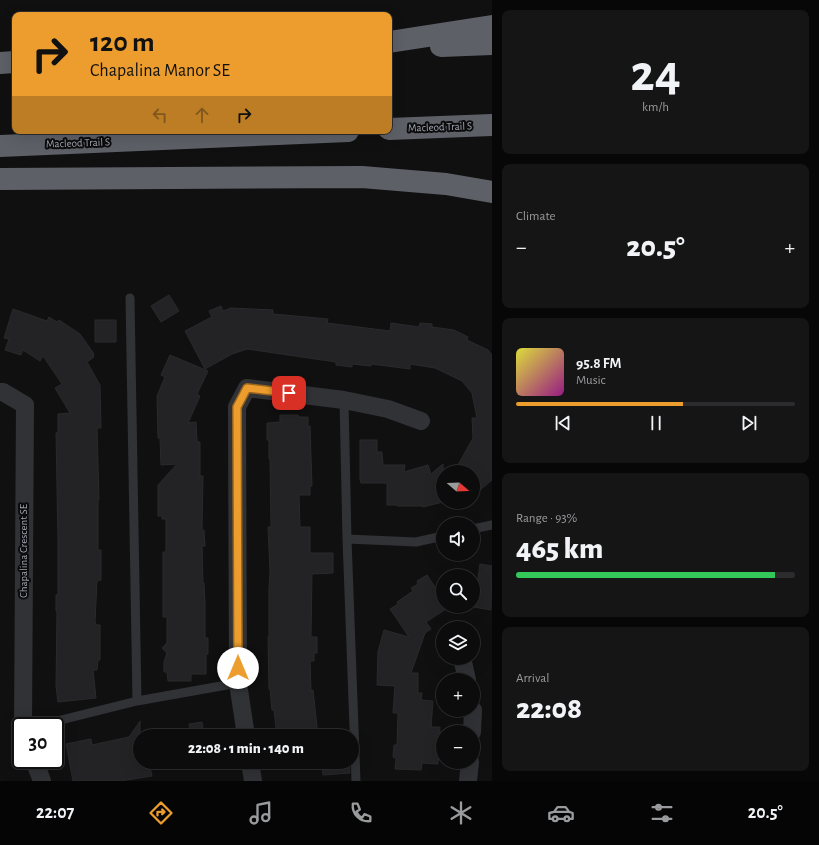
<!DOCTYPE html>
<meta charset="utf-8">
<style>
:root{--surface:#0c0c0d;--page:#151516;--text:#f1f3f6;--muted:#9a9b9d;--line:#2c2c2e;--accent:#ec9d2d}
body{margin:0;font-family:"Alegreya Sans",sans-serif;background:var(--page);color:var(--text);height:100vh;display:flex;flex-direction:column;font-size:15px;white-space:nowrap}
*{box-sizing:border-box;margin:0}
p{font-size:13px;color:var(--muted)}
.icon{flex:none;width:22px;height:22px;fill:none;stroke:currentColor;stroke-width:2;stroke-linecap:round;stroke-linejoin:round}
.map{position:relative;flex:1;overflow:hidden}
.panel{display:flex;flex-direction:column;gap:10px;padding:10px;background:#070707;width:327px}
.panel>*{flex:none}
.guide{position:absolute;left:12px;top:12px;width:380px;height:122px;border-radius:8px;box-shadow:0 4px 16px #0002,0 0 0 1px var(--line);background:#ec9d2d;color:#111;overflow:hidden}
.needle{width:26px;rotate:109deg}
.controls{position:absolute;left:436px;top:465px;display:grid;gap:8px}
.controls a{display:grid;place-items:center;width:44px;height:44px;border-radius:50%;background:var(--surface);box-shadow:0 4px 16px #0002,0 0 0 1px var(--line);font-size:20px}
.speed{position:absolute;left:12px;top:717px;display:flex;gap:8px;font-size:20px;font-weight:700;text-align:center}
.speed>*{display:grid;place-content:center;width:52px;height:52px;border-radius:50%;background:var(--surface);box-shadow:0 4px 16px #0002,0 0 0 1px var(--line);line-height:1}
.speed .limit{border:2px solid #111;border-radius:6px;background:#fff;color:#111}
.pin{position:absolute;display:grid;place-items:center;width:34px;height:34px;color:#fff;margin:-17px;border-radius:8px;box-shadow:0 2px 6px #0006}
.me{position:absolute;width:44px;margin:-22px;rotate:0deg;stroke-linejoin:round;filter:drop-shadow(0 0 3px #0008)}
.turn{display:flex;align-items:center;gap:14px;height:84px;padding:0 12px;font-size:18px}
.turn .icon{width:52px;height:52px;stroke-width:2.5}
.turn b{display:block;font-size:28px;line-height:34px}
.lanes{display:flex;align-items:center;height:38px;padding:0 12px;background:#0003;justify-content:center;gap:20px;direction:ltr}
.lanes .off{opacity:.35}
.big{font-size:30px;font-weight:800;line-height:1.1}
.panel .tile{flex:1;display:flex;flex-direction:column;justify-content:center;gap:6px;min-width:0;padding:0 14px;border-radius:8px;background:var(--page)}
.panel .dial{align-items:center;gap:0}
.dial b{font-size:52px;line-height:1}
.song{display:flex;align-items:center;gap:12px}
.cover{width:48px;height:48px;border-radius:6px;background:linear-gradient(135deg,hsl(60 70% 55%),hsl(310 70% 35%))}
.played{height:4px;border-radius:2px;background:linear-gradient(90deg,var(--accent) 60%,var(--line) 60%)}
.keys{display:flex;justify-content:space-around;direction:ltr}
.heat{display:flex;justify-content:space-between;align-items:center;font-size:22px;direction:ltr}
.charge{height:6px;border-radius:3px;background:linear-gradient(90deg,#34c759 93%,var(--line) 0)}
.trip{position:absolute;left:133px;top:729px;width:226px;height:40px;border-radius:20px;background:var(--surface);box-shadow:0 4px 16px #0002,0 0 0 1px var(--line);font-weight:800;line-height:40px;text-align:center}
.tab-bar{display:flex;height:64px;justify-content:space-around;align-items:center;background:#050505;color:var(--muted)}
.tab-bar .icon{width:28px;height:28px}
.tab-bar .on{color:var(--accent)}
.tab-bar b{font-size:18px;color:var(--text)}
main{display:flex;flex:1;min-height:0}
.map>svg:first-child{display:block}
.building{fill:#232325;stroke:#2a2a2d}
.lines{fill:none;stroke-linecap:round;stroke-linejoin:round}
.lane{stroke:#313236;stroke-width:9}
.street{stroke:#313236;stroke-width:18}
.highway{stroke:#5d6067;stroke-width:22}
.route-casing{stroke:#99661d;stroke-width:10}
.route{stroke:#ec9d2d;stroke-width:7}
.labels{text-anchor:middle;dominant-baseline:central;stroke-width:4;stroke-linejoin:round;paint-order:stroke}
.street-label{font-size:11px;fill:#a1a7b2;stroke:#0b0b0c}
</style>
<main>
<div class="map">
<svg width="492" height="781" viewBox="0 0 492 781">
<rect width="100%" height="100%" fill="#101011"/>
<path class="building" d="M169,295L179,311L161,322L151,306Z
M221,306L223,311L231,308L273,310V314L328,319L327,323L390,331L391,323L419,327L420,323L432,324V327L454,330L468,337L467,340L488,350L492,355V480L473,496V472H454L473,438L472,418H477L472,393L462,381L435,368L410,364V369L371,364V366L352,364V367L336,365V362L247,349L232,354L205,369L185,331L212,317L209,311Z
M13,309L47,321L49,317L57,322L59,320L80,334L94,354L93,355L94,357L87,362L100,385L101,428H97L99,500H98V550H101V580L97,581L95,621L96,625H100V660H98L97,670H93L96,698L58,702L56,686L57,611H56V595H58V541L56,433H58V414L70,413L55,388L62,384L43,356L40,361L23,350L21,355L5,350L9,339L4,338Z
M95,320H116V342H95Z
M170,355L208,371L197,394L200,396L188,423L196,422L197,442H200V476H203L202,530H204L205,546H202L203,583H204L205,603V638H208V654H206V674H191V681H168L167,672H164V662L167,653L162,648L167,643V617H163V552H166V519H162V516H158V485L177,464L161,465L160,438H158L157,396L165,377L161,375Z
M280,415H298V417H308V427L310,426L312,486H310V495H299L300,527H310V553H333V573L312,574L311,637H317V653H314V661H310L311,691L313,690L318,736H277L274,710H272L270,689H269L268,637H269V589L270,571L268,527H271L270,459H269V440H267V423L280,422Z
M360,440H377V452H382L383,465H405L404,472L428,465L431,474L443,464V502L423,507V506H397V505H387V483H361L360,480Z
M480,564L492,566L491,610L474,607Z
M427,575L443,599V606L449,607L426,622L431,629L425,633L411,673H418V693H422L421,700L433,701L431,727H440L438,764L422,763L421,770L395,769L396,758L393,757L394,745H397L398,713H393L395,686L377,685L378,652L384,630L409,637L390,609L398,604L397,602L413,591L411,588L418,584L417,581Z
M140,721V762H149L152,776L121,781H73L66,744L91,739L92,745L129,737Z
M202,722L204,736H191L189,724Z
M321,762H349L350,773L323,775Z"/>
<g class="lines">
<path class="lane" d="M130,298L137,701
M344,400L347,539L356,781
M473,529L492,525
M347,539L416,542L443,536
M37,726L137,701L238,683"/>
<path class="street" d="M0,392H3L25,405L23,726
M463,662L467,680
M472,732L473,710
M246,736L238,683L237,407L247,388L344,400L388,409L421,421
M34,760L42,781
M250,762L253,781
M468,781L470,762"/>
<path class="highway" d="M389,42L492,26
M441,46L492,44
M0,63L15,62
M389,129L492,125
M0,146L348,131
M0,179L362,177L446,184L492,192"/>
</g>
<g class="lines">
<g class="route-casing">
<path id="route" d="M238,668L237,407L247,388L289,393"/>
</g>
<use href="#route" class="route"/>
</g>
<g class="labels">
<g class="street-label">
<text transform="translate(440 127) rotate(-2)">Macleod Trail S</text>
<text transform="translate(78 143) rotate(-2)">Macleod Trail S</text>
<text transform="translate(23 551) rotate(-90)">Chapalina Crescent SE</text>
</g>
</g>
</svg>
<div class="controls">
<a><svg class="needle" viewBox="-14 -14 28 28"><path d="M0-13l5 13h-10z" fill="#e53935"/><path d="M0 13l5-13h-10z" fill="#9a9b9d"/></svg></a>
<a><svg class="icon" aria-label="sound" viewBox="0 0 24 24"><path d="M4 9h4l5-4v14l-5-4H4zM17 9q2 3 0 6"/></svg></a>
<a><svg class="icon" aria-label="search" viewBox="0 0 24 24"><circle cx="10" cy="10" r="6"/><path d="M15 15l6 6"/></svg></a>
<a><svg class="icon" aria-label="layers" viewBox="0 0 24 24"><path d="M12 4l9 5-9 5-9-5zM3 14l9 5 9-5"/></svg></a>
<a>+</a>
<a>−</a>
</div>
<div class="speed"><div class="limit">30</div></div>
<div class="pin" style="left:289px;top:393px;background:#d93025"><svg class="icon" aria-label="arrive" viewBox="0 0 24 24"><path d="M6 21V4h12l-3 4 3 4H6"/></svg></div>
<svg class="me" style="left:238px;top:668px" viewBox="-20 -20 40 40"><circle r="19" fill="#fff"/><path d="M0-13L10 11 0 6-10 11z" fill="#ec9d2d"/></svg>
<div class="trip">22:08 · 1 min · 140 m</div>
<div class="guide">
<div class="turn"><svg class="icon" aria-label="right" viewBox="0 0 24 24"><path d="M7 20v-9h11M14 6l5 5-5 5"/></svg><div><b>120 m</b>Chapalina Manor SE</div></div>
<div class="lanes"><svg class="icon off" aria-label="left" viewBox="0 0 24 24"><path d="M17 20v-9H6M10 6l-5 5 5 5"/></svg><svg class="icon off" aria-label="ahead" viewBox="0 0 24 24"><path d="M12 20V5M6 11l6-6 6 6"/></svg><svg class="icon" aria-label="right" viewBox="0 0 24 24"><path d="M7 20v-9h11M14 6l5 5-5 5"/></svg></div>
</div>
</div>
<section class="panel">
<div class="tile dial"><b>24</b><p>km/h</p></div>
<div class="tile"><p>Climate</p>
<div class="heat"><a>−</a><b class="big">20.5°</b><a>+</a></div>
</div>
<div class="tile">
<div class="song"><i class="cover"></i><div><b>95.8 FM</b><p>Music</p></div></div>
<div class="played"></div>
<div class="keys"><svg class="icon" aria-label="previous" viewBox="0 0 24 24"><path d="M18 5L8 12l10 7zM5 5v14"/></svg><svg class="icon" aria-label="pause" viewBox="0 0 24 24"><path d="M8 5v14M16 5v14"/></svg><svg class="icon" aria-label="next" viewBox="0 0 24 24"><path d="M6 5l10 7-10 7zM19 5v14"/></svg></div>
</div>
<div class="tile"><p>Range · 93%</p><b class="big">465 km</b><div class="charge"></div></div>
<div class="tile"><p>Arrival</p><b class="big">22:08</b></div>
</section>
</main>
<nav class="tab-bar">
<b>22:07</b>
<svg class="icon on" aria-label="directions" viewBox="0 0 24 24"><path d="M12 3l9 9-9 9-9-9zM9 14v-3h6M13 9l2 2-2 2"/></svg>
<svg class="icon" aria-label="music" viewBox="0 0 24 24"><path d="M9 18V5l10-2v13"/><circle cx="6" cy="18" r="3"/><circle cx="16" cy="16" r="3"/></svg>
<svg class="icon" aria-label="phone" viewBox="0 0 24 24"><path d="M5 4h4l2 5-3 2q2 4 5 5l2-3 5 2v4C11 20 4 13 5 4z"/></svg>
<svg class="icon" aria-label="climate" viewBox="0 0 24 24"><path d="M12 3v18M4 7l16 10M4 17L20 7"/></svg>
<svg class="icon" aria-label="car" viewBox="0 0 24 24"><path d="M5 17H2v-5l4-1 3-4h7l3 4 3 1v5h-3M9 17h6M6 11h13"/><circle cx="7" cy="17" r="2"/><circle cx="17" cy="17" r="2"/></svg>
<svg class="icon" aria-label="filters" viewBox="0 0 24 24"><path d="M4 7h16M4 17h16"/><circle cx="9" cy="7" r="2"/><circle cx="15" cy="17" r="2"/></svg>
<b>20.5°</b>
</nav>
